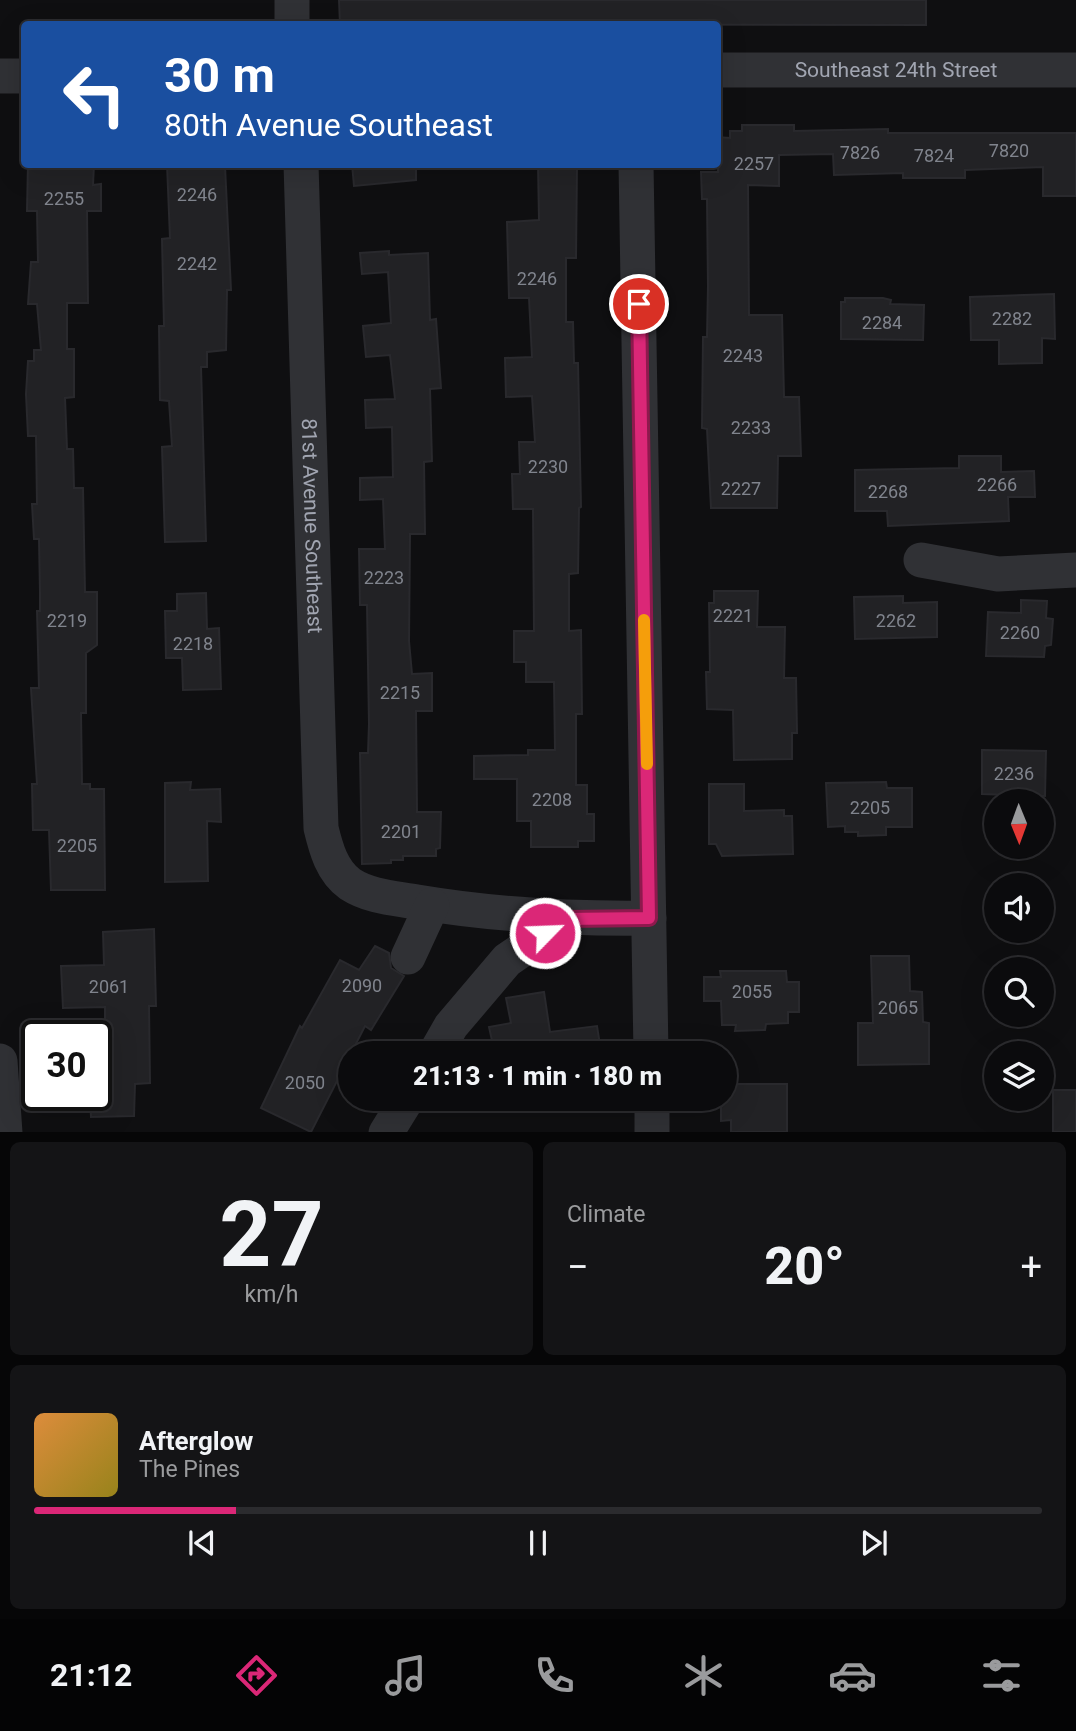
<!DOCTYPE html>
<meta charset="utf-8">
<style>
:root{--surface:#0b0b0d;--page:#141416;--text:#f1f3f6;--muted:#9a9b9d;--line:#2b2b2e;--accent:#db2777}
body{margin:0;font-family:Roboto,sans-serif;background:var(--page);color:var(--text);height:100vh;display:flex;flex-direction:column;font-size:26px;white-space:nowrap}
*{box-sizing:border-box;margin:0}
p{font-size:23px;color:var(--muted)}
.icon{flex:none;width:38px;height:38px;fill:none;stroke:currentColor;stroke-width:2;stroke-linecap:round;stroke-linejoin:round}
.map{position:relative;height:1132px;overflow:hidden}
.panel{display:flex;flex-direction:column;gap:10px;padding:10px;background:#060607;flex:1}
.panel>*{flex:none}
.hud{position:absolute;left:21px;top:21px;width:700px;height:147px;border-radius:7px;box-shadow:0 7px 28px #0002,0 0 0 2px var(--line);background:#1a4fa0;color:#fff;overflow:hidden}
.needle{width:46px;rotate:179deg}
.fabs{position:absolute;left:984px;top:789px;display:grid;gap:14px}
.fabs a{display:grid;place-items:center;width:70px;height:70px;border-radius:50%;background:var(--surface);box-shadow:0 7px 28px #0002,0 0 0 2px var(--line);font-size:35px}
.speed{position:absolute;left:21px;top:1020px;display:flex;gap:14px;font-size:35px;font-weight:700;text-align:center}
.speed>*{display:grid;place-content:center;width:91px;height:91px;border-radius:50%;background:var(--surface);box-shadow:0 7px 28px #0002,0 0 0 2px var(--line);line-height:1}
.speed .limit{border:4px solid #111;border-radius:10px;background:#fff;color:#111}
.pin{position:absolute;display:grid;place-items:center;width:60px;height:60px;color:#fff;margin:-30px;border:4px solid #fff;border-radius:50%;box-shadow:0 2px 7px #0007}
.me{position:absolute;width:77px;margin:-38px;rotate:66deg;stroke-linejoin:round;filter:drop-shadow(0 0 5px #0008)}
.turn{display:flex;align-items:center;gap:24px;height:147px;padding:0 28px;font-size:32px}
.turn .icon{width:91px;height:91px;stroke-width:2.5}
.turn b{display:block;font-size:49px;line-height:60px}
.big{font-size:52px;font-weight:800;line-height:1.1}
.panel .card{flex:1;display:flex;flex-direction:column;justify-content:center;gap:10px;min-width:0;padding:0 24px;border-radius:10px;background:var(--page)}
.panel .dial{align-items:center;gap:0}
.dial b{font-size:91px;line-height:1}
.song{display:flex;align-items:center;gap:21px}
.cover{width:84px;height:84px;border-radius:10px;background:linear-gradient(135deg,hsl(30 70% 55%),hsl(50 70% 35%))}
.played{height:7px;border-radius:4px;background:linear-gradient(90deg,var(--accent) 20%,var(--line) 20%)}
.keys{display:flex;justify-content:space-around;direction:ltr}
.heat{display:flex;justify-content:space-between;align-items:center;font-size:38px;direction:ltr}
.panel .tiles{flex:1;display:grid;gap:10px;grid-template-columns:1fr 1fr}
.card:last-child{grid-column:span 2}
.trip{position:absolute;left:338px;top:1041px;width:399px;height:70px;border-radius:35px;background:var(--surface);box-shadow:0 7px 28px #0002,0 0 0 2px var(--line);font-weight:800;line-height:70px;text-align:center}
.tab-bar{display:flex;height:112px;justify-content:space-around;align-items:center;background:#040405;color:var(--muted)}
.tab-bar .icon{width:49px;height:49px}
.tab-bar .current{color:var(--accent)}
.tab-bar b{font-size:32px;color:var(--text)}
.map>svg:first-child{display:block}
.building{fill:#222225;stroke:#29292d;stroke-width:2}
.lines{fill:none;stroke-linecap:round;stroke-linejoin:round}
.minor{stroke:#303135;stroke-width:35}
.route-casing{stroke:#8e194d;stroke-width:18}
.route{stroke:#db2777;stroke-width:12}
.slow{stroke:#f59e0b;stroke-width:12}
.labels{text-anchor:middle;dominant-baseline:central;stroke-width:7;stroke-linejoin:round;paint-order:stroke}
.number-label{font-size:18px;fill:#80848d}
.street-label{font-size:21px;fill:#a1a5b1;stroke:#0a0a0c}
</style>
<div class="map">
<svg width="1076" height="1133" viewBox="0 0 1076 1133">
<rect width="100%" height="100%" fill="#0f0f11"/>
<path class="building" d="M339,0H926V25L340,24Z
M742,125H794V131L888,129V133H1076V196H1043V167L965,170V178H903V173L834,175L833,154L779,155V186L748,185L749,315H782L784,397H799L801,456H778L777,508H711L707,429L702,428L703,337H707L708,286L707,199H702L701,172H718V137L730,138V131H742Z
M28,164H94L93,185L101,184V211H87L88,303H67V349H74V397L65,398L67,449H73L74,488H83L85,592H97V645L86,653V713H81L82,784H90V789H104L105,890H51L49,830H33L32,784H37L31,688H39L37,611H40V593L39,539H34L32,504H37L36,436H28L26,394L28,361H34V350H41L37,304H28L31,262H38L37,211H27Z
M167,164L225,166L231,290H227L226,350L207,352V367H201L206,541L165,542L162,447L172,446L169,401L160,400L159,326H164L162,239L170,238Z
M352,164H416V180L354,186Z
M538,164H577L576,258H566V322H573L574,363H578L581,507L579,508L578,573L569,574V631L581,630L582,714H576V785H587V814H594V841H578V847H531V821H517V779H474V756L528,755V750H555L554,682H526V662H514V631H534L533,509H513L512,474H520L519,442H535L532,396L506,397L505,358L532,357L529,298H509L507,222L539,220Z
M389,251V255L428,253L430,320L436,319L441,388L430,389L432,461L424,462L425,534H410L409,641L412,674L432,673V711H416L417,812H441L440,848L436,849V856H403V860H391V863L362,864L360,753H368L369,724L367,605H360L359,549H385L383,499L360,500V478L393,477L392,427L366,428L365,400L395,399L390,355L366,357L363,326L391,323L388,272L362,274L360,253Z
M1054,294L1055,339L1042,338V363L999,364V340H971L970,297Z
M845,298H883L891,300L890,304L924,305L923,340L841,339V302H845Z
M959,456H1001V472L1034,471L1035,497H1008L1009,521L888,526L887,511H855V470L959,468Z
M714,591H758L757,627H785L784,678H796L797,733H792V759L734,760L733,710L707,709L706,672H710L709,603H714Z
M206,593L207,629L219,628L221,689L183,690L182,658H166L165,611H177V594Z
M903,596V603L937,602V637L855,639L854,597Z
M1021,600L1047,601L1046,618L1053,619L1051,645L1045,646L1044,657L986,656L988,612L1021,613Z
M982,750L1046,751L1045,796L982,794Z
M191,782L190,790L220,789L221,822L207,821L208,881L165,882V783Z
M886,782L887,788H912V827H886V835L858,836V832H845V826L828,827L826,783Z
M709,784H744V811L784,810V816H792L793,854L722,856L716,844H709Z
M154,929L156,1006H149L150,1083L135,1084L134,1116L91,1117L90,1096H96V1064H105V1007L63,1008L61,966L104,965L103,932Z
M375,946L389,953L391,968L404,976L371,1030L365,1026L311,1132L261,1108L300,1026L302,1028L340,960L359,970Z
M871,956H909L910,991L922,992L923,1022L929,1023V1064L858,1065V1023H873Z
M720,971H786L787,982H799V1012H788V1023L766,1024L765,1030L735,1031L736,1025H722L721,1001H704V977H721Z
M544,992L550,1032L597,1026L601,1051L495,1054L489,1027L511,1023L506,998Z
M724,1084H787V1132H731V1120L721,1121V1099H724Z
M1053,1090H1076V1132H1053Z"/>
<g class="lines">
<g class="minor">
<path d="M292,0V24"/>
<path id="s1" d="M718,70H1076"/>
<path d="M0,76H24"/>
<path id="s2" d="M301,164L321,828C326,849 332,871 350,884C370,897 394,898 417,902C494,915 571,919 649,918"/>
<path d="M636,164L651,1054"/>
<path d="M921,560L998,574L1076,570"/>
<path d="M408,957L432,905"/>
<path d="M435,1054L451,1026L507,960L565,920"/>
<path d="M0,1061L5,1133"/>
<path d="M652,1099V1133"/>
<path d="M386,1133L407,1099"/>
</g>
</g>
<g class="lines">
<g class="route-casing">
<path id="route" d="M545,933L565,919L649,918L639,304"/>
</g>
<use href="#route" class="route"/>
<path class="slow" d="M644,620L647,764"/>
</g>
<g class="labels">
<g class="number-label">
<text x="1009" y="150">7820</text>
<text x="860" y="152">7826</text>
<text x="934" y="155">7824</text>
<text x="754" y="163">2257</text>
<text x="197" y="194">2246</text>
<text x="64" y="198">2255</text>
<text x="197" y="263">2242</text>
<text x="537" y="278">2246</text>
<text x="1012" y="318">2282</text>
<text x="882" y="322">2284</text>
<text x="743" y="355">2243</text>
<text x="751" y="427">2233</text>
<text x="548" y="466">2230</text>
<text x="997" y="484">2266</text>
<text x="741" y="488">2227</text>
<text x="888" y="491">2268</text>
<text x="384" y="577">2223</text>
<text x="733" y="615">2221</text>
<text x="67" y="620">2219</text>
<text x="896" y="620">2262</text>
<text x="1020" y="632">2260</text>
<text x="193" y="643">2218</text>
<text x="400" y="692">2215</text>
<text x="1014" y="773">2236</text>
<text x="552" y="799">2208</text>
<text x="870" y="807">2205</text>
<text x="401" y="831">2201</text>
<text x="77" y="845">2205</text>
<text x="362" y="985">2090</text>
<text x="109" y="986">2061</text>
<text x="752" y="991">2055</text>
<text x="898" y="1007">2065</text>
<text x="305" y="1082">2050</text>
</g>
<g class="street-label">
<text stroke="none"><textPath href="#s1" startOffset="178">Southeast 24th Street</textPath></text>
<text stroke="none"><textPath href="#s2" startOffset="362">81st Avenue Southeast</textPath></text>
</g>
</g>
</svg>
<div class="fabs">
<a><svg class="needle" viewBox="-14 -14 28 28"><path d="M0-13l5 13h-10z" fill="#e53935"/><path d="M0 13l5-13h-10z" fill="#9a9b9d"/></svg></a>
<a><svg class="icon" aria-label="sound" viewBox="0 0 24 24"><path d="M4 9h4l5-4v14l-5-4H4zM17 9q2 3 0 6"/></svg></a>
<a><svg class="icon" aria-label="search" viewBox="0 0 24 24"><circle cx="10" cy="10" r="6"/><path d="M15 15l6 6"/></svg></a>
<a><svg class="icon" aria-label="layers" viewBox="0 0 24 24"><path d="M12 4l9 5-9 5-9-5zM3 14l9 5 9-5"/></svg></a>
</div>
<div class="speed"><div class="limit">30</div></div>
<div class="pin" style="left:639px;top:304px;background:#d93025"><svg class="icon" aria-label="arrive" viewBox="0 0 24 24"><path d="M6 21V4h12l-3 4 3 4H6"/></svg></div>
<svg class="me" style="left:545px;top:933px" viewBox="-20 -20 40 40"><circle r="17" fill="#db2777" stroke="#fff" stroke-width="3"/><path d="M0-11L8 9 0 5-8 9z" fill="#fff"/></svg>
<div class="trip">21:13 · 1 min · 180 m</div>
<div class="hud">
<div class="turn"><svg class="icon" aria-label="left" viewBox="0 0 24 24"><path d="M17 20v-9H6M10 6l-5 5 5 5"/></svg><div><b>30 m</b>80th Avenue Southeast</div></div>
</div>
</div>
<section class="panel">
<div class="tiles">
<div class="card dial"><b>27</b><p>km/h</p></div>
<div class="card"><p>Climate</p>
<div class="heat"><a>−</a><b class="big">20°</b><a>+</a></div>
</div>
<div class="card">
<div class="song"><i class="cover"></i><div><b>Afterglow</b><p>The Pines</p></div></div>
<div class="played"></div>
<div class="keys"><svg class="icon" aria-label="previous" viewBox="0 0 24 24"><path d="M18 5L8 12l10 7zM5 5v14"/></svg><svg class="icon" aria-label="pause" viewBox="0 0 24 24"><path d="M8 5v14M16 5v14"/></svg><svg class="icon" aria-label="next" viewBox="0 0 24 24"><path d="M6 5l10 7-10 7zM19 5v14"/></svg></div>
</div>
</div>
</section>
<nav class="tab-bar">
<b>21:12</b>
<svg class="icon current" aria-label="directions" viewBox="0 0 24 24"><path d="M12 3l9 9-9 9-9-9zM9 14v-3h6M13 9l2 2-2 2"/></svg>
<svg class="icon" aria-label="music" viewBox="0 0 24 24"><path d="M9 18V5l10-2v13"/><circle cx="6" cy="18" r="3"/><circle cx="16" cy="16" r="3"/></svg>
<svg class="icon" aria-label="phone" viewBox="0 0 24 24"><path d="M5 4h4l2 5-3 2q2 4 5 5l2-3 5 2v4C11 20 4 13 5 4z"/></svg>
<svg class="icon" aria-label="climate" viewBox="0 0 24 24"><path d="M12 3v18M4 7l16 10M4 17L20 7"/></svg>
<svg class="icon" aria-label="car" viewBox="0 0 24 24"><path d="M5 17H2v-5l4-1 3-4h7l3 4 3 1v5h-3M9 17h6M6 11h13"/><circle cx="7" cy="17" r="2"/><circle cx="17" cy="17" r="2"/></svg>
<svg class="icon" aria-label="filters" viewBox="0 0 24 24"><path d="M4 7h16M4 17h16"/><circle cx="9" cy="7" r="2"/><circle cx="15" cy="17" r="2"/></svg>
</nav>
